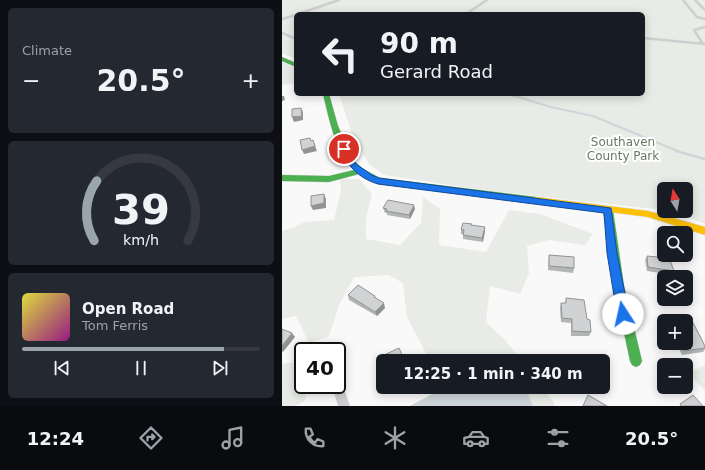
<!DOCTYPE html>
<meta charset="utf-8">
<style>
:root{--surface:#171b24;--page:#242831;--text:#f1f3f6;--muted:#9ea1a6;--line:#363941;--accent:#99a4ac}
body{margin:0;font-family:"DejaVu Sans",sans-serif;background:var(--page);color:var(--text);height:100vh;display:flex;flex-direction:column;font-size:15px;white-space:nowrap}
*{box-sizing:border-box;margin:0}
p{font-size:13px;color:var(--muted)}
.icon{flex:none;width:22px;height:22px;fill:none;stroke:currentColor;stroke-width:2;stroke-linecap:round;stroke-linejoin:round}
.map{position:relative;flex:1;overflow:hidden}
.panel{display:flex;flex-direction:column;gap:8px;padding:8px;background:#0d0f14;width:282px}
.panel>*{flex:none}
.top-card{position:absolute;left:12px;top:12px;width:351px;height:84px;border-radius:6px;box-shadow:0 2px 10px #0003;background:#171b24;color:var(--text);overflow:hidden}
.needle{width:26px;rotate:349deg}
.controls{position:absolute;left:375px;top:182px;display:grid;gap:8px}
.controls a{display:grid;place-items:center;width:36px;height:36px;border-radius:6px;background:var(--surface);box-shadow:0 2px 10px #0003;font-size:20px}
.speed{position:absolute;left:12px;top:342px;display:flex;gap:8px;font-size:20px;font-weight:700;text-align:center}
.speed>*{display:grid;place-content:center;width:52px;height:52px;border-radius:50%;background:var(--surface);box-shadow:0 2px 10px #0003;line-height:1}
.speed .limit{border:2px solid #111;border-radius:6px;background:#fff;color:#111}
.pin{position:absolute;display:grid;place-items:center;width:34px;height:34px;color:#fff;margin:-17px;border:2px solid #fff;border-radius:50%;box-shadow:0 1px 4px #0007}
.me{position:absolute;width:44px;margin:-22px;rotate:350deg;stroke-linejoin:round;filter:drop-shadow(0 0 3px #0008)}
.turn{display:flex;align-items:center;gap:14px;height:84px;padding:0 20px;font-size:18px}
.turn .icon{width:52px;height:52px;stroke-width:2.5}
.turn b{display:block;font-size:28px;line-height:34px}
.big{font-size:30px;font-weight:600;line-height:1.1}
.panel .widget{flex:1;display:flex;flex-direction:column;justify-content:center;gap:6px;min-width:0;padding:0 14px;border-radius:6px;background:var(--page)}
.panel .dial{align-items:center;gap:0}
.dial svg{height:104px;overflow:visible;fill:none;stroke:var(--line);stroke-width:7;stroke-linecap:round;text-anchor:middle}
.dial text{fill:var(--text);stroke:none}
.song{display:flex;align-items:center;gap:12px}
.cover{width:48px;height:48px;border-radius:6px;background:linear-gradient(135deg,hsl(60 70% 55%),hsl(310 70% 35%))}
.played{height:4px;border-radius:2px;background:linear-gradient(90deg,var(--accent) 85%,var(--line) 85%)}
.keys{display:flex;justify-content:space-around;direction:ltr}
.heat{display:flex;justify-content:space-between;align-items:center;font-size:22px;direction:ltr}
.trip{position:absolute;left:94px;top:354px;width:234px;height:40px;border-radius:6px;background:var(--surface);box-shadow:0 2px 10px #0003;font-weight:600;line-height:40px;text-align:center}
.tabs{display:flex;height:64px;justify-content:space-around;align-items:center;background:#090b0e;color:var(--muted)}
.tabs .icon{width:28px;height:28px}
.tabs .on{color:var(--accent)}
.tabs b{font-size:18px;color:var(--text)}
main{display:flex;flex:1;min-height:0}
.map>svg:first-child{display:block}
.green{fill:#e8ebe6}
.water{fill:#ced6d9}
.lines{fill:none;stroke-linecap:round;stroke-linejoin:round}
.stream-far1{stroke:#ced6d9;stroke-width:2}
.stream{stroke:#ced6d9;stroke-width:2.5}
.fast-casing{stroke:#d5d6d7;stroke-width:1}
.slow-casing{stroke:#d5d6d7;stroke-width:1}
.lane{stroke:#cecfd0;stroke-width:2.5}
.street{fill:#cecfd0;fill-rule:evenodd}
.fast{fill:#4caf50;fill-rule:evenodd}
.slow{fill:#ffc107;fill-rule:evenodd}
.wall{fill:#b3b5b5}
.shaded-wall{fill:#929394}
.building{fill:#d0d2d3;stroke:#929394}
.route{fill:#1a73e8;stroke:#114b97}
.labels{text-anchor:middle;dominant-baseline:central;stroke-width:4;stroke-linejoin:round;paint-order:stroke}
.park-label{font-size:12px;fill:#687a64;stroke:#fff}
</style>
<main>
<section class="panel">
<div class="widget"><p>Climate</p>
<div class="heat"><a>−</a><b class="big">20.5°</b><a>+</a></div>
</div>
<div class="widget dial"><svg viewBox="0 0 100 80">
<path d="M14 69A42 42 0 1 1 86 69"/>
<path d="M14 69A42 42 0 0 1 16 23" stroke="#99a4ac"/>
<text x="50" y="56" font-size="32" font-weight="700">39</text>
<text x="50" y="72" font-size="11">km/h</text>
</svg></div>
<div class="widget">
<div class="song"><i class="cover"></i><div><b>Open Road</b><p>Tom Ferris</p></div></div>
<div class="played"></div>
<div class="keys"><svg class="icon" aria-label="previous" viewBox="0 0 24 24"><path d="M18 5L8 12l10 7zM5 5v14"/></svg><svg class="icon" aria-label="pause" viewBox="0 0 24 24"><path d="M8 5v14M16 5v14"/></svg><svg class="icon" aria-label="next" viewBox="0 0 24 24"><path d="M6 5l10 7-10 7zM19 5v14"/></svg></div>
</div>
</section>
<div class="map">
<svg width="423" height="406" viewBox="0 0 423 406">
<rect width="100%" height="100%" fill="#f9f9f9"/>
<path class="green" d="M0,0H423V224L389,211H404V189H382V210L193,189L102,175L87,164L71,137L57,94H361V14H14V59L0,53Z
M0,62L14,68V83L0,85Z
M58,179H77L90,194L84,219V239L118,245L139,223L141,197L158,209L157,245L204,252L227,210L258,214L311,234L303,245L267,240L245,246L247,273L238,294L208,286L204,322L223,340L240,361H148L125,317L121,283L107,275L72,277L57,305L47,336L27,343L14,316L0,319V231L10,228L23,222L52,220L59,191Z
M21,361V385H24L23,401L13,406H0V364Z
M423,366V390L404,373Z
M234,387H260L271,401L273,406H243Z"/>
<path class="water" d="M163,387H243L251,406H128Z"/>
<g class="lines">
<path class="stream-far1" d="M226,94L269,107L311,116L398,152"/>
<path class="stream" d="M394,151L423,159"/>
<g class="fast-casing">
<path id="fast" d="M0,57L14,63V67L0,61Z
M41,94H47L56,126L71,160L81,169L98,178L254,197L258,200L254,203L96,184L77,174L47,182L0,181V175L47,176L72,170C53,152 47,118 41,94Z
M326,207L331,210L342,286L360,361L358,365L354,367L350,365L348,361L332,286L321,210Z"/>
</g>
<g class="slow-casing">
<path id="slow" d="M254,197L366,211L423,227V235L366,217L251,202L250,200L251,198Z"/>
</g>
<path class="lane" d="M401,0L415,17L423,19
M413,0L423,10
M16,14L57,0
M184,14L205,0
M0,19L14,15
M0,33L14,39
M361,38L423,44
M421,44L412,30L423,27"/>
<path class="street" d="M55,378L59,380L68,406H56L50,385H55Z"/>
<use href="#fast" class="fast"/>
<use href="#slow" class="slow"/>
</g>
<path class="wall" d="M101,208L133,209L128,219L105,215V213H103Z
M190,225L203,231L201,242L181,239V234H179V229Z
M267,255L292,268L291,273L266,270Z
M365,256L392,271L390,275L365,271L363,260Z
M66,295L93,296L94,298L103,308L95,316L67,300Z
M284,298L305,319L309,332L307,336H289V323L279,322L278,308L279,303H283Z
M408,317L423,346V349L421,352L400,355L394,343H404V321H387Z"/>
<path class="shaded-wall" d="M0,96H2L3,100L0,101Z
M19,108L21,112V120L12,122L10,117Z
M31,140L35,151L22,154L20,150Z
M42,194L44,199V208L31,210L29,206Z
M132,205L133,209L128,219L127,215Z
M203,227V231L201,242L200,238Z
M102,303L103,308L95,316L93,312Z
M10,333L13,337L1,352L0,351V346Z"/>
<path class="building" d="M19,108L20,116L10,117V109Z
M28,138L29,141L31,140L33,146L20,150L18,140Z
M42,194V203L29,206V196Z
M106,200L132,205L127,215L104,211L105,209L101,208Z
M181,223L190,224L189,225L203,227L200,238L181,235L182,230L179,229Z
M267,255L292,257V268L267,266Z
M365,256L386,258L388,260L392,271L366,267Z
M76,285L93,296L92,297L102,303L93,312L66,295Z
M284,298L302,300L305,319L308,320L309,332L290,331V319L280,318L279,303H284Z
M408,317L423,346V348L402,351L398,343H404V321H387V320Z
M0,329L10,333L0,346Z
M117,348L123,361H102L100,356Z
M306,395L325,406H301Z
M411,395L421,406H399L398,404Z"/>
<path class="route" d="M59,147H65L74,164L90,175L97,178L329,208L335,253L347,314L345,318L341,319L337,318L335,314L325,253L322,213L96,184C78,179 65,166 58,149Z"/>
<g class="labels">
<g class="park-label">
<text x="341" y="142">Southaven<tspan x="341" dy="14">County Park</tspan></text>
</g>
</g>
</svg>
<div class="controls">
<a><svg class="needle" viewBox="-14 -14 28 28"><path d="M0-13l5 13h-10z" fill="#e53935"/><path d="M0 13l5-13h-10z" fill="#9ea1a6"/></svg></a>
<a><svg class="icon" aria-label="search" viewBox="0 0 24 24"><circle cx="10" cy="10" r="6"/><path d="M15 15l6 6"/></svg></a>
<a><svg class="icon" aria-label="layers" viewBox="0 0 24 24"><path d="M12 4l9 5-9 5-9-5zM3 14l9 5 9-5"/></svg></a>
<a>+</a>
<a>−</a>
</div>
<div class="speed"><div class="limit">40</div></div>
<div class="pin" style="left:62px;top:149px;background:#d93025"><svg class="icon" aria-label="arrive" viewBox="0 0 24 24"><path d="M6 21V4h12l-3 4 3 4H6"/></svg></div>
<svg class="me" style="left:341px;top:314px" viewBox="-20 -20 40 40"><circle r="19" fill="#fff"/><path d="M0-13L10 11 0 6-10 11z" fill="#1a73e8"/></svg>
<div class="trip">12:25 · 1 min · 340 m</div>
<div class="top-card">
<div class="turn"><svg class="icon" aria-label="left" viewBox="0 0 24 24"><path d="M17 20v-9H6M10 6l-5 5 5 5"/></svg><div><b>90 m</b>Gerard Road</div></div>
</div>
</div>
</main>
<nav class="tabs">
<b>12:24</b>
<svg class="icon on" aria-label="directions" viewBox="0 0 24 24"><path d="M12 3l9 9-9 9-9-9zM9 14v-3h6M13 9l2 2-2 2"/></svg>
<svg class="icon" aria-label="music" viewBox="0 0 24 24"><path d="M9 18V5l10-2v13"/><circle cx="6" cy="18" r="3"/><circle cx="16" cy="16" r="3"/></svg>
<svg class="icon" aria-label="phone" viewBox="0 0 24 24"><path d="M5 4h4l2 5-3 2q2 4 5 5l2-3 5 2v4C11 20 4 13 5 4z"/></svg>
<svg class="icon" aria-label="climate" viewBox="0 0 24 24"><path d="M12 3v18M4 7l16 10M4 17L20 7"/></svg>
<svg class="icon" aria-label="car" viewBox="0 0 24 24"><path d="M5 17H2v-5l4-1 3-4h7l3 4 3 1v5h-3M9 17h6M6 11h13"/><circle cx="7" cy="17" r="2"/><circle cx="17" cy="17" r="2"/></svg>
<svg class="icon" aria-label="filters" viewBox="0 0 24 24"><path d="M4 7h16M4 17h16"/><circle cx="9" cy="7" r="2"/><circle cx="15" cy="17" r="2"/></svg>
<b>20.5°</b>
</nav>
